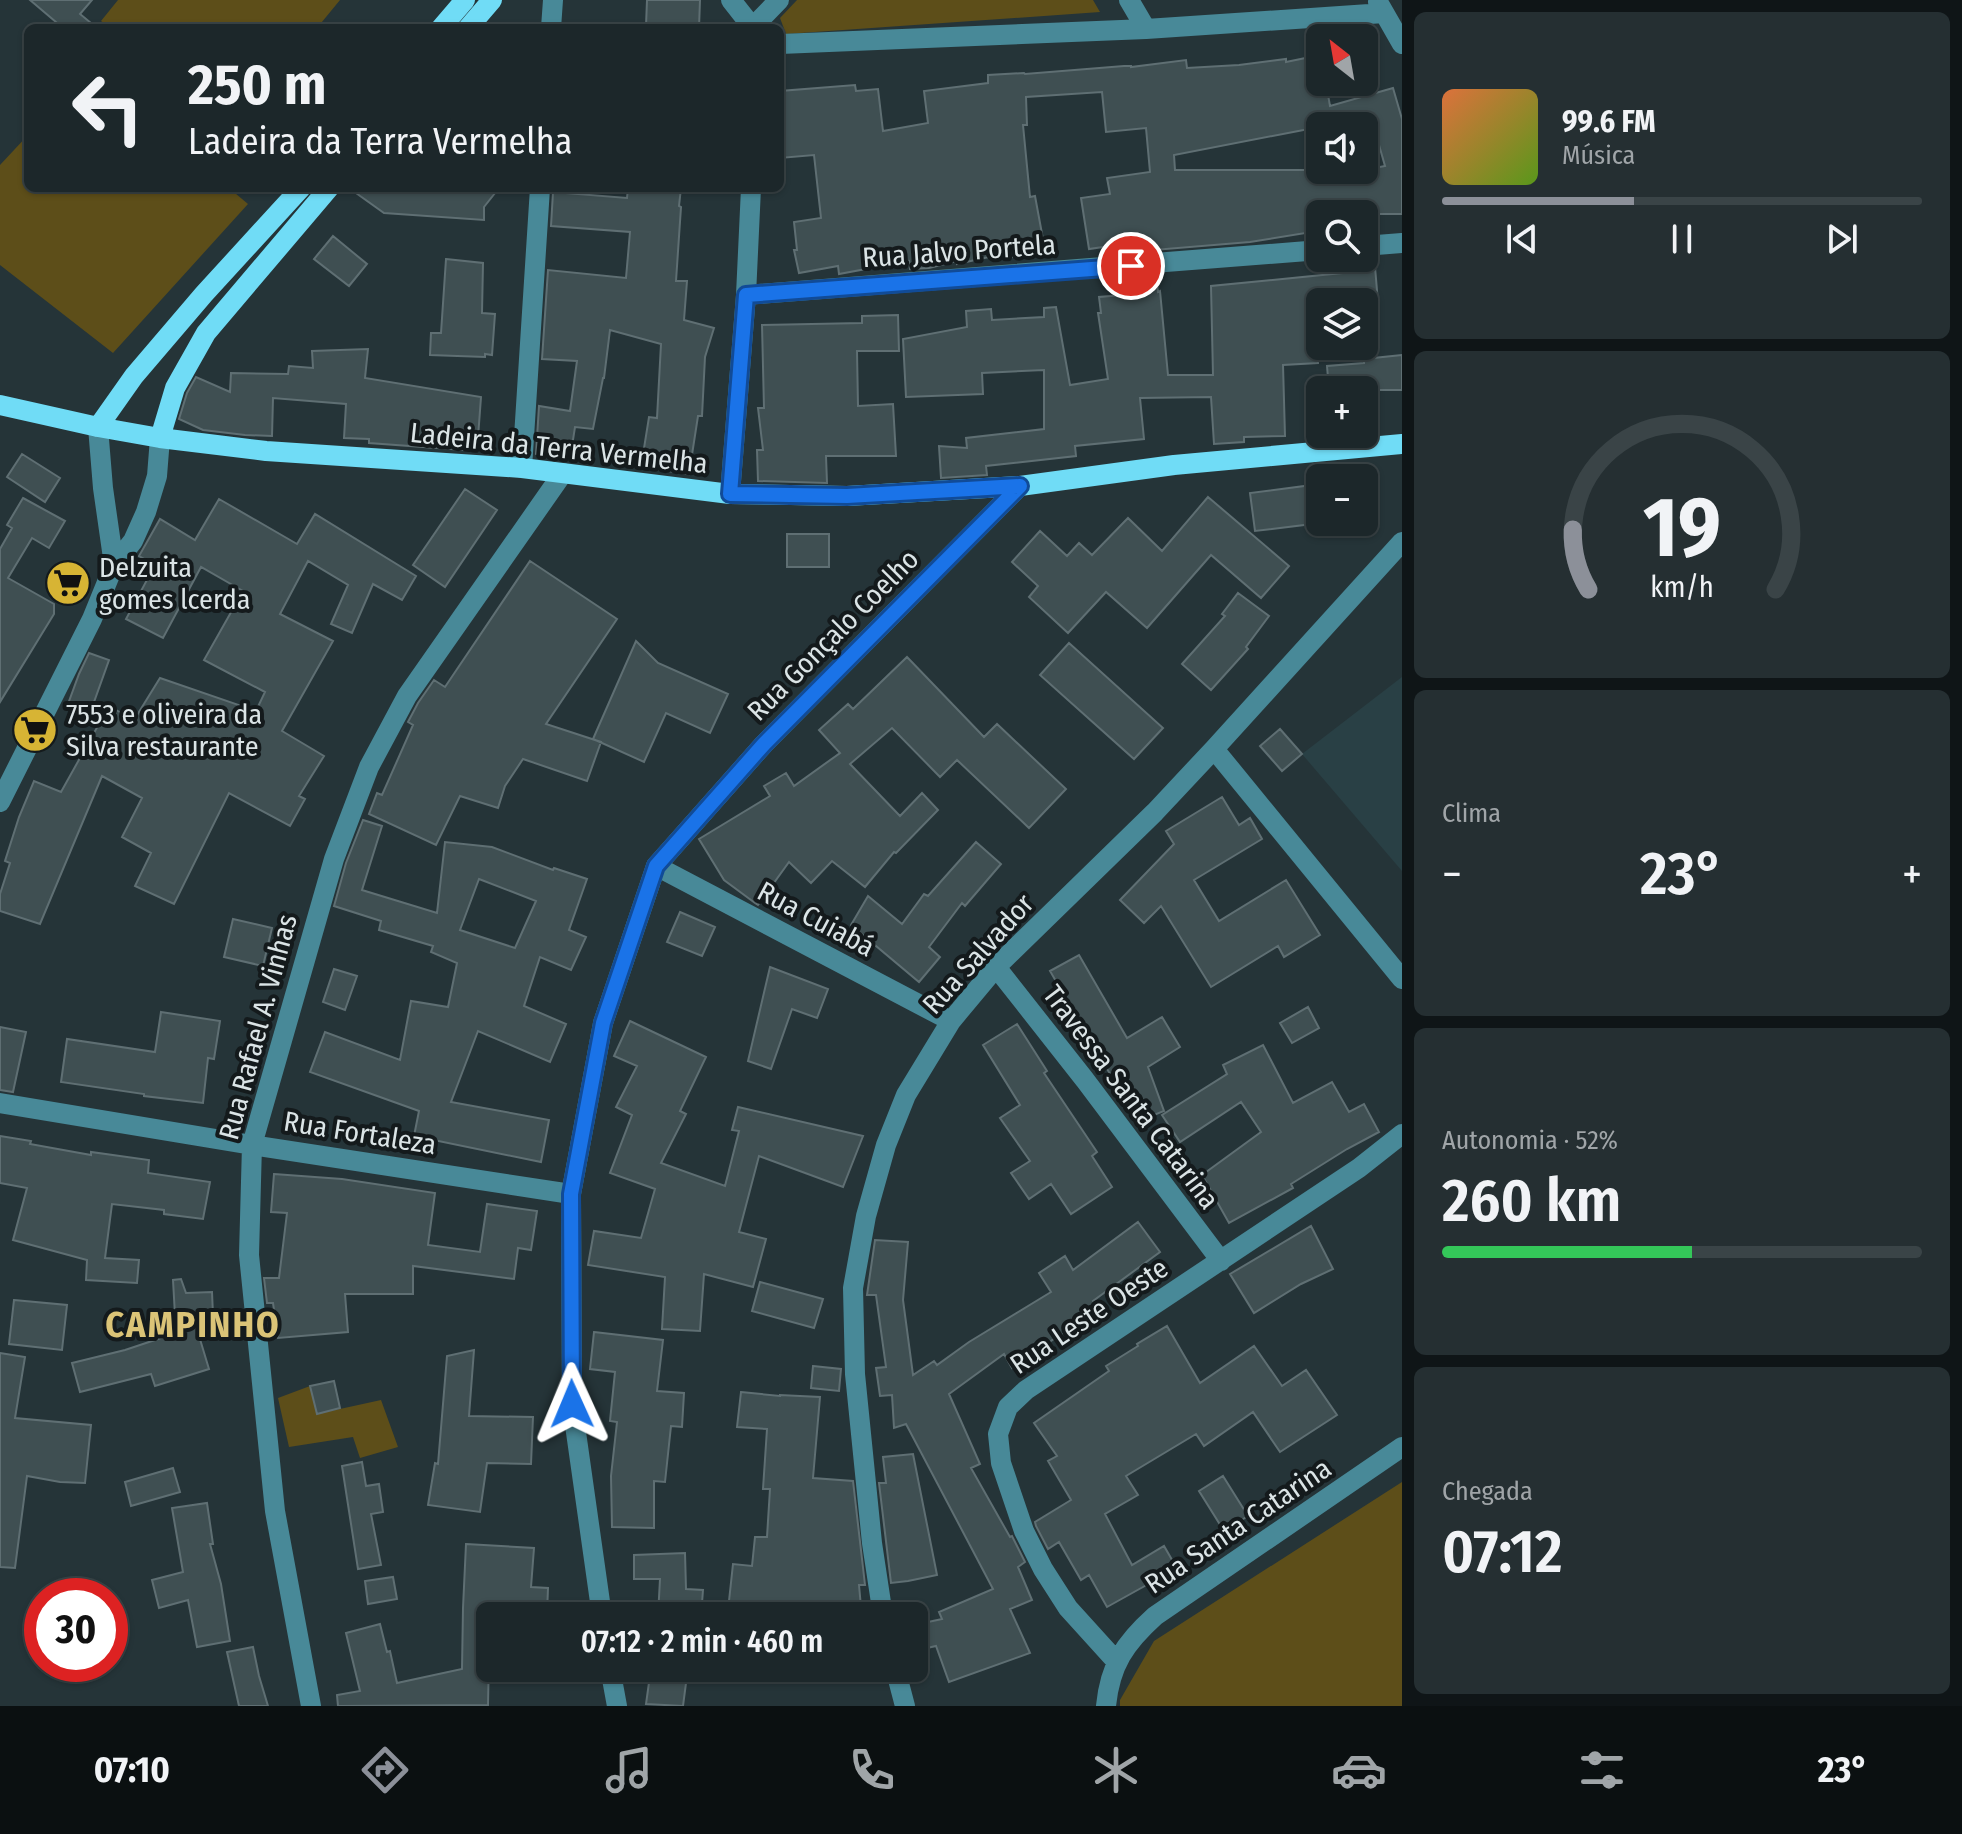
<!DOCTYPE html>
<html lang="pt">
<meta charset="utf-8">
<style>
:root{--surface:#1c272a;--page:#252f32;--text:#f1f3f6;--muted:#a0a5a8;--line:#3a4447;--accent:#8c9099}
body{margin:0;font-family:"Fira Sans Condensed",sans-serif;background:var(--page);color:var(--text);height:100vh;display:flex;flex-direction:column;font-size:30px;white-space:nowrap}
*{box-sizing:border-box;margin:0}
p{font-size:26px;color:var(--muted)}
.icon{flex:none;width:44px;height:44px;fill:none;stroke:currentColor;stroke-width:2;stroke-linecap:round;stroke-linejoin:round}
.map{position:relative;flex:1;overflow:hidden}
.sheet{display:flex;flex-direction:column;gap:12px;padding:12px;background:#0f1517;width:560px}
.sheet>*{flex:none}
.hud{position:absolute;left:24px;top:24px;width:760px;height:168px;border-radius:12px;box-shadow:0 2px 6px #0004,0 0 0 2px var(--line);background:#1c272a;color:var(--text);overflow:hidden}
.needle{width:52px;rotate:329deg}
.buttons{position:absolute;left:1306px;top:24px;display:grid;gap:16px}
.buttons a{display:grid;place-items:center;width:72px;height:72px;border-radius:12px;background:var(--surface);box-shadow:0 2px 6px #0004,0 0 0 2px var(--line);font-size:40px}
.speed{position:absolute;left:24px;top:1578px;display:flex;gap:16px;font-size:40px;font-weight:700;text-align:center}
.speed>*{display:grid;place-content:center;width:104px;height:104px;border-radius:50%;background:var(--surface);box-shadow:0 2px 6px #0004,0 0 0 2px var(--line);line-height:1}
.speed .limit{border:12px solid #d22;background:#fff;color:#111}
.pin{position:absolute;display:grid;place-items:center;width:68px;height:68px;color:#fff;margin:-34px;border:4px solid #fff;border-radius:50%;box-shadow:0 2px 8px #0007}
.me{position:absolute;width:88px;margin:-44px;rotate:359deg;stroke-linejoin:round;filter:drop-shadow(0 0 6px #0008)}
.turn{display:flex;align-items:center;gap:28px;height:168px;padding:0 32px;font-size:36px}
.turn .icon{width:104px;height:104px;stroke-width:2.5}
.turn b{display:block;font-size:56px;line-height:68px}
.big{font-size:60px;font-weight:600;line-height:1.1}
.sheet .widget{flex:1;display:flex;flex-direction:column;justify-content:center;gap:12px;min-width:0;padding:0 28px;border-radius:12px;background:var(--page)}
.sheet .dial{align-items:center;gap:0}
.dial svg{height:208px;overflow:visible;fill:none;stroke:var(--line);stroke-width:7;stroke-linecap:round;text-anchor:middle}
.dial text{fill:var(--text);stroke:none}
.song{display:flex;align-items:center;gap:24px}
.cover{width:96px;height:96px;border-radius:12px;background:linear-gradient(135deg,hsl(20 70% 55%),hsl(90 70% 35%))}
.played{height:8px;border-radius:4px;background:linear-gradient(90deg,var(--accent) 40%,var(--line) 40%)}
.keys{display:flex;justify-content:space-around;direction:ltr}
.heat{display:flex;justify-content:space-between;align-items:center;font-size:44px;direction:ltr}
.charge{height:12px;border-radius:6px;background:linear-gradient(90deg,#34c759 52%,var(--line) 0)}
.trip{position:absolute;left:476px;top:1602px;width:452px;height:80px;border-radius:12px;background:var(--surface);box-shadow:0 2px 6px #0004,0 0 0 2px var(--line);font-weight:600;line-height:80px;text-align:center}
.tabs{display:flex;height:128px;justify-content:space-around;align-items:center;background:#0b1011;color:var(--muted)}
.tabs .icon{width:56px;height:56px}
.tabs .current{color:var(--accent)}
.tabs b{font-size:36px;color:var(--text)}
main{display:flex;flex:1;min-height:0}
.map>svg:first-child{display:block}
.built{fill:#294045}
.green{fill:#5d4e19}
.building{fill:#3f4f52;stroke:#5f6f73;stroke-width:2;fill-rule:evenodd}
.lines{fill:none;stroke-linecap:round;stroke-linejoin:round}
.minor{stroke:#488998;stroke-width:20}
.major{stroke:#70dcf6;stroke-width:20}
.route-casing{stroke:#114b97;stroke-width:20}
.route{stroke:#1a73e8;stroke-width:14}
.labels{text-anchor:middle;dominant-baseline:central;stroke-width:8;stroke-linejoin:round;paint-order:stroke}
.street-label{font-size:28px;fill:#dbe4e6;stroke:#141a1c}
.poi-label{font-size:28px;fill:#dbe4e6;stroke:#141a1c;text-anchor:start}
.district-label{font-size:36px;font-weight:bold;letter-spacing:2px;fill:#dbc477;stroke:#141a1c}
</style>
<main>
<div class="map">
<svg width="1402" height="1706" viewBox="0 0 1402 1706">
<rect width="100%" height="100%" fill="#253438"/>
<path class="built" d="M1402,677V871L1302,754Z"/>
<path class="green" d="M118,0H340L317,28H110L101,21Z
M797,0H1093L1100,12L786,34L780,18Z
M28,135V188H229L248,204L113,353L0,265V165Z
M310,1386L317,1414L381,1400L398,1447L360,1458L353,1437L289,1447L278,1398Z
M1402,1482V1706H1120V1700L1154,1641Z"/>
<path class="building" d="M30,0H92L80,14L97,28H63Z
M647,0H700L699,28L646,26Z
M1320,55V91L1327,89L1330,106L1393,88L1402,119V214H1315L1318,231L1250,242L1118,253L1117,245L1089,249L1081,198L1110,194L1107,178L1150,172L1146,128L1106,132L1102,92L1026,97L1027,125H1023L1030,197L1035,196L1045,250L1013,257L1012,252L957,264V261L929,268L910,269L909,261L839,274L838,266L799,273L794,250H797L794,222L821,218L814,155L780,158V91L855,85L856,91L878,89L883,131L928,123L924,91L988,83V75L1024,73L1025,74L1124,66H1131V67L1186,60L1187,68L1239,65L1286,59V62ZM1371,117L1385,166L1364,170H1175L1174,155Z
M349,188H499L484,207V220L384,213Z
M628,188H681L679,206L681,207L676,281H687L684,320L714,328L705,357L702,416H698L689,474L641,467L649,417L657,418L661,344L610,330L604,378H603L593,429L575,427L570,459L536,454L539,406L570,411L577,361L542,359L548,270L626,278L630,232L551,226L553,192L627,198Z
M333,236L367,264L349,286L314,259Z
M446,259L483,263L482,313L495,314L492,355L485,354V357L430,355L431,333H441Z
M1375,267L1378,302H1314L1318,363L1283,365L1285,436L1244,437V442L1214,444L1211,397L1140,398L1144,439L1075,446L1076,456L986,466L987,475L941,478L939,446L967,448L966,438L1044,429V370L982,373L983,394L906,397L903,339L967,327L966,311L991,309L992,320L1044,317V308L1056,307L1070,385L1108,379L1098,313H1101L1099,297L1122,295L1120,279L1156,276L1158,292L1160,291L1168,375H1213L1211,286L1342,273V271Z
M898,315L899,351H857L858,406L893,404L896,456H826L827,483L758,481L757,450H763L758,408H764L762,325L862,323V316Z
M368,349L365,378L481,397L477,451L369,443V439L344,438L346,404L273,398L272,436L245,435L203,430L179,419L187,393L196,377L230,392L231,373L288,374L289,366L313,368L312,351Z
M1402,355V390H1329L1327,366L1364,363V359Z
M22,454L60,478L45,502L7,477Z
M1320,484V523L1255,531L1250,493Z
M465,489L497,510L445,587L413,565Z
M1208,497L1289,566L1261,598L1211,555L1147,628L1106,592L1068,633L1029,597L1038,586L1012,562L1040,531L1067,556L1079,543L1092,555L1128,518L1162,551Z
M23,498L65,521L49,548L32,538L8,578L54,604V614L0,702V549L12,528L7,525Z
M219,499L297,544L315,514L416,576L402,600L373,584L352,633L331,624L348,585L308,561L280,614L333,641L282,731L324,756L299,796L305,799L290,826L229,793L174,904L135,886L151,853L122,837L142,798L102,776L40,924L0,911V894L10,863L5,861L19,817L34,781L61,792L109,706L134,720L160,678L256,711L265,692L204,660L243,591L201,567L163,638L126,619L155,565L139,556L160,519L195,540Z
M787,534H829V567H787Z
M530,561L617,619L546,724L601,742L587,781L523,759L505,786L498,808L460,796L436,845L369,814L377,793L382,795L413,725L408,722L418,703L434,680L445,687Z
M1238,593L1269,616L1246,647L1248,649L1211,690L1182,664L1225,616L1222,614Z
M636,641L658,663L728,694L710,733L666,713L644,762L593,739Z
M1069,643L1163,728L1134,759L1040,675Z
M89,653L109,660L89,716L68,704L79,674Z
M907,657L984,737L997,724L1066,789L1029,828L957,760L940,777L892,728L850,764L900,816L922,793L938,810L896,853L894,852L865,887L832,861L811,883L789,862L758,905L755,903L724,880L699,839L770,796L764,786L786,773L794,786L840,753L819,730L848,704L853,709Z
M1280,729L1302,754L1282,771L1260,746Z
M1222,797L1239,825L1250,818L1262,839L1194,880L1219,921L1286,880L1320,935L1284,957L1278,946L1211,987L1161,906L1144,923L1120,900L1174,844L1166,831Z
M363,820L382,826L362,890L437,913L445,842L492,847L553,870L554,868L587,879L569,930L586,937L571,970L540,957L524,1006L566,1024L550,1062L478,1031L451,1102L549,1120L541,1162L414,1136L419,1111L310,1072L325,1032L400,1060L411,1001L448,1007L457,963L431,952L433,946L379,930L381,921L334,906L346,863ZM479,879L536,901L515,948L460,930Z
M976,842L1001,864L965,906L962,903L929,947L940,957L919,982L851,925L868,896L902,924L924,894L928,896Z
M680,912L715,927L702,956L667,942Z
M233,919L272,928L263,966L224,957Z
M1079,955L1127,1038L1162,1017L1180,1047L1148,1067L1164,1111L1139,1121L1124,1082L1117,1086L1050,971Z
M770,967L828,989L817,1018L792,1009L771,1069L748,1061Z
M334,969L357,976L345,1010L323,1002Z
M1308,1007L1319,1028L1292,1043L1280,1023Z
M161,1012L220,1021L214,1059L208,1058L203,1103L144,1096V1094L61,1082L67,1039L155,1052Z
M630,1021L706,1057L680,1111L686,1114L661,1163L725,1186L739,1131L732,1130L738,1107L863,1136L843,1187L759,1156L739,1232L766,1239L753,1287L704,1274L700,1331L662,1329L665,1277L588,1265L594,1231L641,1238L655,1189L610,1173L632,1115L616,1107L637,1066L614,1056Z
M1017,1024L1047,1071L1044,1073L1097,1152L1092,1156L1112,1187L1071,1214L1051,1184L1029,1199L1011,1173L1030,1161L1000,1118L1020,1105L983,1045Z
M0,1027L26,1032L13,1092L0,1090Z
M1263,1045L1293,1103L1332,1082L1349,1112L1364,1104L1379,1132L1347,1149L1291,1184L1293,1188L1229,1223L1202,1175L1261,1132L1241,1102L1180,1142L1162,1115L1227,1074L1223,1065Z
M0,1136L31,1141L30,1144L91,1155V1152L149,1160L148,1173L210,1182L203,1219L164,1214V1210L112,1204L105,1258L139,1260L137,1283L86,1280L87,1260L13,1240L27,1188L0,1183Z
M274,1174L342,1179L435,1193L428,1245L480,1252L487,1204L537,1211L531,1250L518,1248L514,1279L413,1266V1294H345L348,1332L278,1338L273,1303H267L264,1278H279L287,1213L271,1212Z
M1138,1222L1160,1252L1093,1301L1099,1310L1037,1350L1039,1352L1012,1368L1004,1354L949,1394L980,1464L971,1468L1010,1537L1012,1536L1025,1562L1018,1567L1032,1600L1010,1609L1030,1653L949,1682L936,1646L914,1651V1625L942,1619L939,1612L993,1589L906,1424L894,1428L892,1395L880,1396L876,1368L886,1367L876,1295H867L875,1240L908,1242L903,1300L913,1375L934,1361L937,1365L969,1342L1051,1292L1039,1273L1065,1256L1073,1270Z
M1311,1226L1333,1269L1301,1284L1254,1313L1230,1274Z
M181,1279L186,1293L212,1292L213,1315L193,1316L209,1369L155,1386L151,1374L80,1392L72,1363L125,1350L176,1333L173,1280Z
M760,1282L823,1299L814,1328L752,1311Z
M14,1300L67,1305L62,1350L9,1344Z
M1167,1326L1200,1383L1254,1346L1282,1386L1306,1370L1337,1415L1280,1452L1253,1412L1204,1446L1196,1434L1126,1476L1138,1495L1105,1514L1132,1565L1164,1546L1179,1572L1155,1587L1152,1582L1107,1607L1089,1575L1081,1580L1059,1542L1048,1549L1036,1526L1035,1522L1071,1500L1048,1461L1057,1456L1034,1423L1109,1371L1106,1366L1138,1346L1137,1344Z
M594,1332L663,1340L657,1391L684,1393L682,1427L671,1426L665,1482L654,1481V1528L612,1527L611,1476L617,1422L610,1421L615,1372L590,1369Z
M474,1350L469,1416L533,1417L531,1464L487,1463L480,1512L428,1505L435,1463L438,1464L447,1356Z
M0,1353L25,1357L15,1418L91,1425L85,1483L60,1482L27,1476L15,1568L0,1567Z
M813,1366L841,1369L839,1391L811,1388Z
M334,1381L340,1408L317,1414L310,1386Z
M741,1392L780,1396V1395L820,1397L813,1478L853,1481L865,1585H859L861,1607L845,1608L773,1605L729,1601L733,1564L752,1566L755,1537H767L770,1489H763L767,1429L737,1427Z
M913,1454L937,1575L908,1581L891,1583L879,1483H886L883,1457Z
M362,1462L366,1486L379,1484L383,1512L371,1514L381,1565L358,1569L342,1466Z
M173,1468L180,1492L131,1506L125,1482Z
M1223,1476L1248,1516L1224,1531L1199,1491Z
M207,1503L213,1544H210L221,1584L230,1641L197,1647L188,1600L159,1608L152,1580L183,1572L172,1508Z
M466,1544L534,1548L531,1587L548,1588L547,1614L490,1612L488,1705L338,1706L337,1695L360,1691L346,1633L380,1624L387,1652L390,1651L397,1683L462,1669L463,1608Z
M685,1553L686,1589L703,1590L701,1616H658L660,1579H634V1555Z
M393,1577L397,1599L368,1604L365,1581Z
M253,1647L259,1676L268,1706H239L227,1652Z
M651,1668H688L683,1706L646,1704Z"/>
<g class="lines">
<path class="minor" d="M731,0L753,28
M1129,0L1146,29
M1378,2L1402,44
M753,27L779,0
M551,28L553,0
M780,44L1146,29L1384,13
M1364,246L1402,243
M746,295L1320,250
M98,427L103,488L114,565
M522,468L540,188
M730,494L746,295L751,188
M1214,749L1402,979
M0,802L92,619L114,565L133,541L146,512L157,476L160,438
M656,866L951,1021
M996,967L1085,1080L1221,1261
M0,1103L252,1145L571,1194
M602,1616L572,1404L571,1194L603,1023L656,866L764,744L1020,486
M883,1616L872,1543L855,1374L853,1288L866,1216L886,1145L906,1095L951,1021L996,967L1155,812L1214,749L1402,542
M1116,1661L1068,1608L1043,1569L1024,1531L1001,1463L998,1434L1008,1407L1026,1390L1359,1168L1402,1134
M610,1668L617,1706
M895,1668L905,1706
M311,1706L275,1511L249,1255L252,1145L334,859L369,767L407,696L563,473
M1106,1706C1110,1665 1125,1643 1155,1616L1402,1447"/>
<path class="major" d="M441,28L465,0
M468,28L492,0
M0,405L98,427L160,438L266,451L522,468L730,494L847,496L1020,486L1174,465L1402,444
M98,427L134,376L204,294L301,188
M160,438L175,388L206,333L329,188"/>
</g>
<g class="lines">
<g class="route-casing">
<path id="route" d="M572,1404L571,1194L603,1023L656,866L764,744L1020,486L847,496L730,494L746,295L1131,266"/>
</g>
<use href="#route" class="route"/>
</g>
<defs>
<g id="supermarket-disc" transform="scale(2.3)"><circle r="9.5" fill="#d7b434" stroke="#141a1c"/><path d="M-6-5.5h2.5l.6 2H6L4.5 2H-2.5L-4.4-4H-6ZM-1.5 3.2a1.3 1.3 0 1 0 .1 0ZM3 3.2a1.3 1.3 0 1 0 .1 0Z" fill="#111"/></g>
</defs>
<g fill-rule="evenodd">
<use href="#supermarket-disc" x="68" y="583"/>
<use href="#supermarket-disc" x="35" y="730"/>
</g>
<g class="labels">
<g class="street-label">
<text transform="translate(959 251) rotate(-4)">Rua Jalvo Portela</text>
<text transform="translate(559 448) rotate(6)">Ladeira da Terra Vermelha</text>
<text transform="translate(833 635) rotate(-45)">Rua Gonçalo Coelho</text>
<text transform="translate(816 919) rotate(28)">Rua Cuiabá</text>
<text transform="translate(978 954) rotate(-48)">Rua Salvador</text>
<text transform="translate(258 1027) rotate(-75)">Rua Rafael A. Vinhas</text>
<text transform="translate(1131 1097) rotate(53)">Travessa Santa Catarina</text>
<text transform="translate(360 1133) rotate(9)">Rua Fortaleza</text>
<text transform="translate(1089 1316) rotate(-34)">Rua Leste Oeste</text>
<text transform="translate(1238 1526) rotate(-34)">Rua Santa Catarina</text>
</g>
<g class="poi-label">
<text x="99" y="567">Delzuita<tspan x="99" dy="32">gomes lcerda</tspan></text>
<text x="66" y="714">7553 e oliveira da<tspan x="66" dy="32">Silva restaurante</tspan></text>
</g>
<g class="district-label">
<text x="193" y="1325">CAMPINHO</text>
</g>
</g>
</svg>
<div class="buttons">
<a><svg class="needle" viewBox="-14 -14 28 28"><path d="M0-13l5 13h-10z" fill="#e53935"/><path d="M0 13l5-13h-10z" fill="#a0a5a8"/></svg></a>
<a><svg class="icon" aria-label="sound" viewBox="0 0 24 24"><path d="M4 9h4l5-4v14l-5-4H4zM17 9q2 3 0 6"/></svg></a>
<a><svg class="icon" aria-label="search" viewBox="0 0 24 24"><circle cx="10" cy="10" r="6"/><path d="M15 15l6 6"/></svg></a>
<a><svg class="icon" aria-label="layers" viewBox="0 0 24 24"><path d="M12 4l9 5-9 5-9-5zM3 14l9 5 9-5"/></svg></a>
<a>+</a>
<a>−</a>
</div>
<div class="speed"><div class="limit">30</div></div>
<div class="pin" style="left:1131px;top:266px;background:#d93025"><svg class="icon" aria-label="arrive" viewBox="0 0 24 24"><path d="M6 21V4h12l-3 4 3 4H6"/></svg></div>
<svg class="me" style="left:572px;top:1404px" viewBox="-20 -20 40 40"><path d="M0-17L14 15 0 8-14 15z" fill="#1a73e8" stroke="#fff" stroke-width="4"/></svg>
<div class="trip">07:12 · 2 min · 460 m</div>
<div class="hud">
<div class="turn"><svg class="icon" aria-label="left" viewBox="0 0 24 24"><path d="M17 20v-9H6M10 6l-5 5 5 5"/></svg><div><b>250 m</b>Ladeira da Terra Vermelha</div></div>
</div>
</div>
<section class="sheet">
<div class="widget">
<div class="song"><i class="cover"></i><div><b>99.6 FM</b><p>Música</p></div></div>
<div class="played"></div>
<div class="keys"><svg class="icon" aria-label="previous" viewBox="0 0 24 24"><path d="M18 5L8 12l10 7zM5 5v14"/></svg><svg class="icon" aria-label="pause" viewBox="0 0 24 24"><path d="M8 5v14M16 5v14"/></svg><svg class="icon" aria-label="next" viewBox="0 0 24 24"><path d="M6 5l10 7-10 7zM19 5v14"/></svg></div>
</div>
<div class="widget dial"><svg viewBox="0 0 100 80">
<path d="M14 69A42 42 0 1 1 86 69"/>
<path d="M14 69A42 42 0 0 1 8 46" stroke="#8c9099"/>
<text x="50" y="56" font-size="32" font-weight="700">19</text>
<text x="50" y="72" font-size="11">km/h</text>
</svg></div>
<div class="widget"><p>Clima</p>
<div class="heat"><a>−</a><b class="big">23°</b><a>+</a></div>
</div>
<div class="widget"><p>Autonomia · 52%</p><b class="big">260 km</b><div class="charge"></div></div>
<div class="widget"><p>Chegada</p><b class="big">07:12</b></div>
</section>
</main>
<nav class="tabs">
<b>07:10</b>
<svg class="icon current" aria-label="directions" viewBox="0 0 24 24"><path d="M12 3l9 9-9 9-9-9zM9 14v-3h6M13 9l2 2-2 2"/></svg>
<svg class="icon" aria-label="music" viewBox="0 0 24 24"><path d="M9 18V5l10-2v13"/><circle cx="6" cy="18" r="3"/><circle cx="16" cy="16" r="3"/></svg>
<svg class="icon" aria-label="phone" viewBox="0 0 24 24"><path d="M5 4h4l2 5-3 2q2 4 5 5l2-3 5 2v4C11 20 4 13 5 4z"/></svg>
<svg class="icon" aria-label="climate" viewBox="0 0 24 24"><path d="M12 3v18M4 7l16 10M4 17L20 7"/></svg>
<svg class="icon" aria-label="car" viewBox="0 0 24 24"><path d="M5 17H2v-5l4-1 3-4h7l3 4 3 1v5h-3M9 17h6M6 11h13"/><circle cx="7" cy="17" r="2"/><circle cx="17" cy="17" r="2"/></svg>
<svg class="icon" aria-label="filters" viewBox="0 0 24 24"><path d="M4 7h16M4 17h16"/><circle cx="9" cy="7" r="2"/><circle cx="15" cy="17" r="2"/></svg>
<b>23°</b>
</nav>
